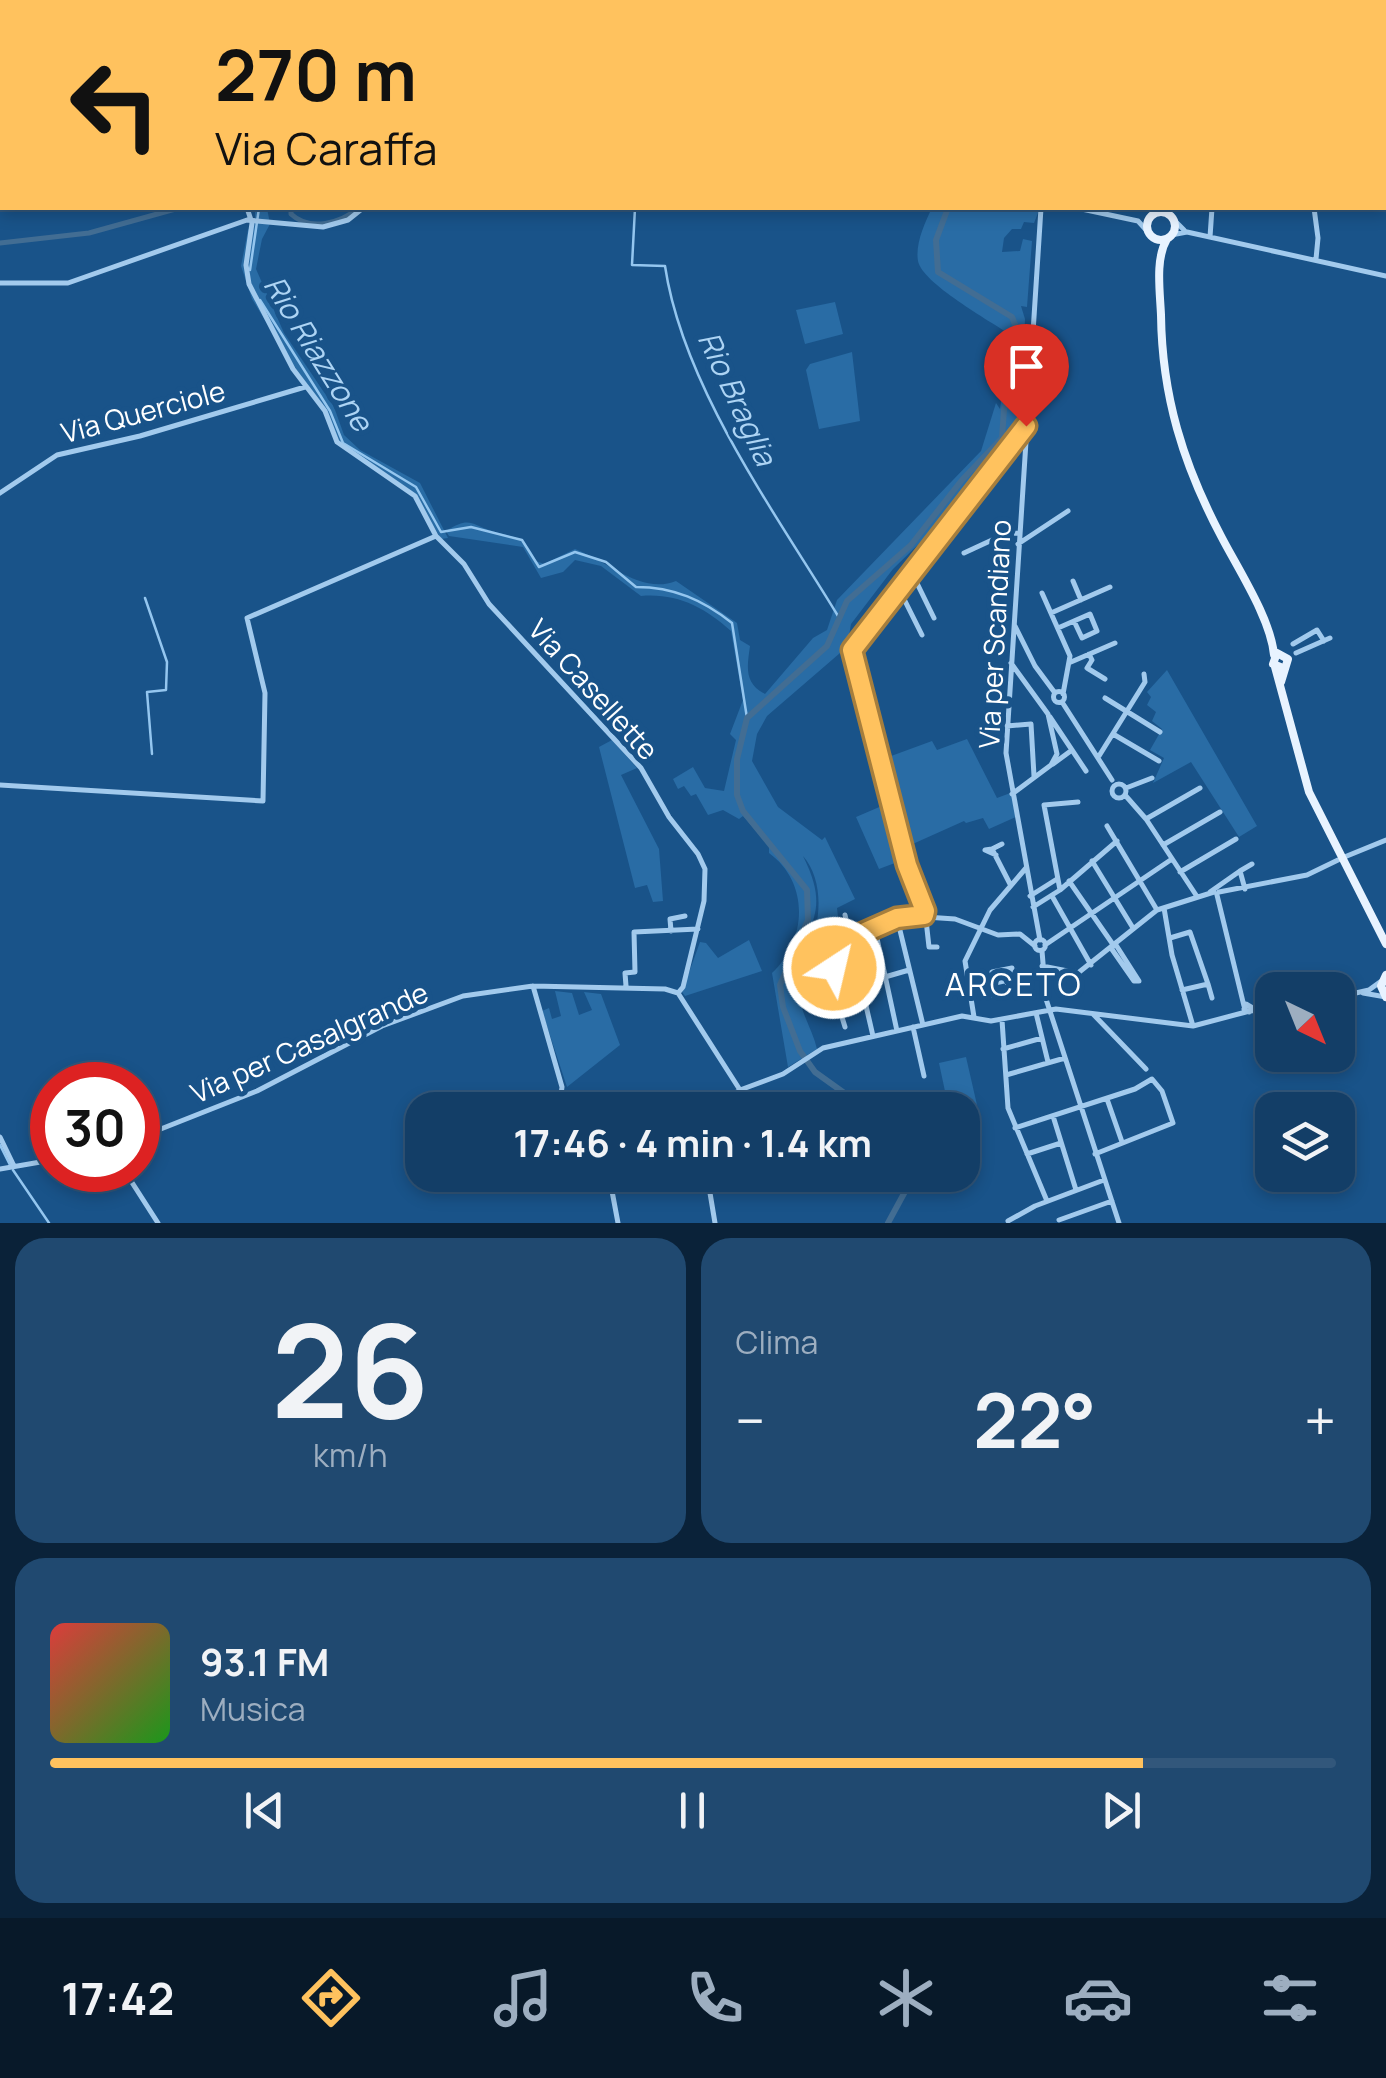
<!DOCTYPE html>
<html lang="it">
<meta charset="utf-8">
<style>
:root{--surface:#133e67;--page:#204970;--text:#f1f3f6;--muted:#9daec0;--line:#32577b;--accent:#ffc25e}
body{margin:0;font-family:Manrope,sans-serif;background:var(--page);color:var(--text);height:100vh;display:flex;flex-direction:column;font-size:38px;white-space:nowrap}
*{box-sizing:border-box;margin:0}
p{font-size:32px;color:var(--muted)}
.icon{flex:none;width:55px;height:55px;fill:none;stroke:currentColor;stroke-width:2;stroke-linecap:round;stroke-linejoin:round}
.map{position:relative;height:1223px;overflow:hidden}
.sheet{display:flex;flex-direction:column;gap:15px;padding:15px;background:#0a2239;flex:1}
.sheet>*{flex:none}
.guide{position:absolute;left:0px;top:0px;width:1388px;height:210px;box-shadow:0 5px 15px #0003,0 0 0 2px var(--line);background:#ffc25e;color:#111;overflow:hidden}
.needle{width:65px;rotate:137deg}
.controls{position:absolute;left:1255px;top:972px;display:grid;gap:20px}
.controls a{display:grid;place-items:center;width:100px;height:100px;border-radius:20px;background:var(--surface);box-shadow:0 5px 15px #0003,0 0 0 2px var(--line);font-size:50px}
.speed{position:absolute;left:30px;top:1062px;display:flex;gap:20px;font-size:50px;font-weight:700;text-align:center}
.speed>*{display:grid;place-content:center;width:130px;height:130px;border-radius:50%;background:var(--surface);box-shadow:0 5px 15px #0003,0 0 0 2px var(--line);line-height:1}
.speed .limit{border:15px solid #d22;background:#fff;color:#111}
.pin{position:absolute;display:grid;place-items:center;width:85px;height:85px;color:#fff;margin:-102px -42px;border-radius:50% 50% 50% 0;rotate:-45deg;box-shadow:0 0 10px #0007}
.pin .icon{rotate:45deg}
.me{position:absolute;width:110px;margin:-55px;rotate:35deg;stroke-linejoin:round;filter:drop-shadow(0 0 8px #0008)}
.turn{display:flex;align-items:center;gap:35px;height:210px;padding:0 50px;font-size:45px}
.turn .icon{width:130px;height:130px;stroke-width:2.5}
.turn b{display:block;font-size:70px;line-height:85px}
.big{font-size:75px;font-weight:700;line-height:1.1}
.sheet .widget{flex:1;display:flex;flex-direction:column;justify-content:center;gap:15px;min-width:0;padding:0 35px;border-radius:30px;background:var(--page)}
.sheet .dial{align-items:center;gap:0}
.dial b{font-size:130px;line-height:1}
.song{display:flex;align-items:center;gap:30px}
.cover{width:120px;height:120px;border-radius:15px;background:linear-gradient(135deg,hsl(0 70% 55%),hsl(120 70% 35%))}
.played{height:10px;border-radius:5px;background:linear-gradient(90deg,var(--accent) 85%,var(--line) 85%)}
.keys{display:flex;justify-content:space-around;direction:ltr}
.heat{display:flex;justify-content:space-between;align-items:center;font-size:55px;direction:ltr}
.sheet .tiles{flex:1;display:grid;gap:15px;grid-template-columns:1fr 1fr}
.widget:last-child{grid-column:span 2}
.trip{position:absolute;left:405px;top:1092px;width:575px;height:100px;border-radius:30px;background:var(--surface);box-shadow:0 5px 15px #0003,0 0 0 2px var(--line);font-weight:700;line-height:100px;text-align:center}
.menu{display:flex;height:160px;justify-content:space-around;align-items:center;background:#081929;color:var(--muted)}
.menu .icon{width:70px;height:70px}
.menu .active{color:var(--accent)}
.menu b{font-size:45px;color:var(--text)}
.map>svg:first-child{display:block}
.green{fill:#296ca5}
.lines{fill:none;stroke-linecap:round;stroke-linejoin:round}
.stream{stroke:#94c6ef;stroke-width:2.5}
.canal{stroke:#426d93;stroke-width:5}
.river{stroke:#426d93;stroke-width:6}
.minor{stroke:#a2caed;stroke-width:5}
.major{stroke:#e8f3ff;stroke-width:8}
.route-casing{stroke:#a67e3d;stroke-width:25}
.route{stroke:#ffc25e;stroke-width:18}
.labels{text-anchor:middle;dominant-baseline:central;stroke-width:10;stroke-linejoin:round;paint-order:stroke}
.street-label{font-size:28px;fill:#fff;stroke:#195389}
.water-label{font-size:30px;font-style:italic;fill:#add4f4;stroke:#195389}
.quarter-label{font-size:32px;letter-spacing:2.5px;fill:#fff;stroke:#195389}
</style>
<div class="map">
<svg width="1386" height="1223" viewBox="0 0 1386 1223">
<rect width="100%" height="100%" fill="#195389"/>
<path class="green" d="M255,208H267L270,224L262,239L256,269L284,333L334,407L344,435L360,450L420,483L448,538L441,539L414,493L339,442L327,411L294,368L252,299L241,266L248,230L255,222Z
M932,208H1040L1034,223L1024,222L1021,229H1012L1004,238L1002,252L1020,251L1023,239L1032,241L1027,307L1021,306L1025,319L1021,420L1019,431L940,523L893,569L851,624L847,647L767,716L757,734L752,761L778,807L822,840L825,837L855,899L837,908L838,917L822,933L815,930C822,904 819,874 803,856C833,916 803,920 802,971C802,979 798,988 799,995C801,1013 813,1031 817,1049L788,1067L772,973C807,940 810,883 769,853V846L743,816L739,819L723,810L708,815L696,794L691,796L684,786L678,789L673,779L693,767L705,788L724,791L736,740L730,734L743,700L731,631C704,607 677,593 641,596L601,566L575,560L563,572L541,578L523,547L449,536L446,531C470,516 470,524 492,531C516,538 525,536 536,561L544,564L575,549C607,561 642,595 676,581L737,623L740,640L750,646C747,667 744,683 765,694L813,638L827,630L837,600L981,451L996,403L1000,409L1011,335C990,321 922,283 918,261C915,244 925,222 932,208Z
M835,302L843,334L805,344L796,310Z
M852,352L860,421L819,429L806,370L810,364Z
M1167,670L1257,826L1239,837L1191,762L1153,783L1164,758L1150,750L1162,729L1152,721L1156,712L1147,705L1151,697L1147,692Z
M967,739L997,798L1013,792L1018,816L989,829L983,818L966,823L964,821L906,847L908,858L879,869L856,817L891,802L883,759L932,741L937,750Z
M612,740L637,768L621,775L659,849L663,901L653,902L647,885L635,888L599,747Z
M749,940L762,971L685,996L682,992L700,942L706,943L718,958Z
M555,991L572,993L579,1015L592,1010L584,992L601,994L620,1045L567,1087L542,1011L549,1008L552,1019L561,1016Z
M966,1057L977,1105L949,1110L939,1063Z"/>
<g class="lines">
<path class="stream" d="M187,0L188,2
M648,0V2
M635,208L632,265L665,266C683,387 775,512 838,616
M250,270L259,208
M260,300L330,411L343,443L416,487L441,532L471,527L522,540L539,567L575,552L606,562L636,587C674,587 703,600 732,623L747,718
M145,598L167,662L166,690L147,692L152,754
M0,1145L10,1165
M13,1170L49,1223"/>
<path class="canal" d="M478,2L480,0
M1358,2L1359,0
M1385,75L1386,77
M291,208V214C310,232 341,223 359,208
M0,243L89,233L179,208"/>
<path class="river" d="M1209,2L1211,0
M868,1110L815,1072L800,1051L783,1007L780,985L808,920L807,890L743,811L737,795V759L747,718L827,646L847,601L911,545L962,480L1002,438L1004,410L1017,365L1019,334L1012,317L938,272L936,240L948,208
M888,1223L914,1175"/>
<path class="minor" d="M1310,0L1313,2
M653,2V0
M736,2L737,0
M1130,2V0
M1252,2L1256,0
M1362,2L1363,0
M1385,69L1386,72
M247,208L252,223L246,265L249,284L293,369L325,411L337,442L415,496L436,536L464,564L489,604L641,768L669,817L698,854L705,869L704,901L683,987L678,993
M1077,208L1138,221L1148,232
M1314,208L1318,238L1316,259
M1174,220L1184,230
M1171,235L1187,232L1386,276
M1210,237L1212,208
M0,283H68L247,220L323,227L348,220L363,208
M0,493L57,455L140,436L305,387
M1018,544L1068,511
M964,553L1005,534L1018,533
M912,573L934,618
M1073,581L1081,600
M899,589L922,635
M1042,593L1070,656L1063,694
M1051,613L1110,587
M1015,626L1035,666L1055,693
M1058,628L1090,614L1097,631L1082,638L1074,621
M1293,644L1317,630L1324,641
M1296,653L1330,638
M1089,654L1092,660L1087,668L1105,679
M1071,662L1115,643
M1011,663L1048,714L1057,754L1051,765L1012,794
M1053.5 697a5.5 5.5 0 1 1 11 0a5.5 5.5 0 1 1-11 0Z
M1105,698L1160,732
M1062,702L1112,780
M1050,717L1072,750L1053,764
M1007,726L1031,724L1034,776
M1113,734L1159,761
M1072,750L1086,771
M1099,756L1145,682L1144,674
M1112 791a7 7 0 1 1 14 0a7 7 0 1 1-14 0Z
M0,785L263,801L265,693L247,618L436,536
M1126,788L1152,778
M1125,795L1146,819L1196,895
M1146,819L1200,788
M1107,826L1157,910
M1163,845L1220,812
M992,849L1002,844
M996,855L985,850L992,849L1010,884
M1342,858L1386,840
M1092,861L1133,928
M1180,872L1236,839
M1069,881L1114,946
M1245,889L1240,871L1252,864
M1060,890L1044,805L1078,802
M1210,892L1240,871
M1219,892L1307,875L1338,860
M1217,895L1244,1006
M1030,896L1057,879
M1052,896L1091,965
M1033,907L1060,890L1117,841
M1164,908L1172,955L1193,1026
M845,915L873,1036
M897,918L923,1025
M875,929L897,1031
M671,931L670,919L685,916
M1170,938L1190,932L1208,984L1182,990
M1034.5 945a5.5 5.5 0 1 1 11 0a5.5 5.5 0 1 1-11 0Z
M1040,940L1006,753L1041,208
M1045,945L1172,859
M937,947H929L925,911L907,865L875,730L852,654L1024,429
M829,948L839,988
M1111,948L1134,981H1139L1116,945
M818,951L911,916L955,919L998,935L1020,934L1035,946
M1042,951L1046,999L1119,1223
M1042,966L1078,973L1157,910L1214,892
M1012,968L1008,976L994,978L992,972Z
M1017,971L1031,972
M1008,980L1007,992L990,995L991,984Z
M1208,984L1212,998
M533,986L562,1087L559,1110
M626,986L625,973L635,972L634,932L698,929
M834,991L845,1027
M678,993L740,1090
M1363,993L1386,997
M816,997L909,970
M1338,997L1369,990L1380,982
M1246,1004L1251,1007L1249,1012L1244,1009Z
M1251,1011L1272,1005
M1036,1013L1048,1062
M1093,1014L1146,1069
M974,1017L965,961L990,910L1026,868
M1002,1020L1008,1108L1047,1201
M913,1027L924,1076
M1003,1049L1042,1038
M1006,1075L1065,1058
M1107,1099L1122,1142
M708,1110L740,1090L783,1074L823,1048L962,1016L991,1021L1056,1009L1193,1026L1246,1012
M1053,1116L1076,1190
M1015,1128L1135,1089L1152,1079L1162,1091L1173,1123L1095,1154
M0,1137L14,1166
M138,1138L257,1091L382,1026L463,996L533,986L665,989L678,993
M1027,1154L1061,1143
M0,1169L52,1160
M124,1170L158,1223
M609,1175L618,1223
M707,1175L715,1223
M1059,1220L1112,1201
M1008,1221L1035,1206L1104,1180"/>
<path class="major" d="M1120,0L1121,2
M1147 226a14 14 0 1 1 28 0a14 14 0 1 1-28 0Z
M1167,239C1155,259 1160,291 1161,315C1162,396 1183,464 1221,536C1238,569 1271,619 1274,655
M1275,667L1309,792L1386,944
M1281,682L1288,659L1277,653L1273,664L1283,668
M1386,975L1381,986L1386,997"/>
</g>
<g class="lines">
<g class="route-casing">
<path id="route" d="M834,968L829,948L897,918L924,915L925,911L907,865L852,650L1026,426"/>
</g>
<use href="#route" class="route"/>
</g>
<g class="labels">
<g class="street-label">
<text transform="translate(143 411) rotate(-15)">Via Querciole</text>
<text transform="translate(994 634) rotate(-87)">Via per Scandiano</text>
<text transform="translate(594 689) rotate(48)">Via Casellette</text>
<text transform="translate(309 1042) rotate(-24)">Via per Casalgrande</text>
</g>
<g class="water-label">
<text transform="translate(319 353) rotate(58)">Rio Riazzone</text>
<text transform="translate(738 398) rotate(65)">Rio Braglia</text>
</g>
<g class="quarter-label">
<text x="1014" y="984">ARCETO</text>
</g>
</g>
</svg>
<div class="controls">
<a><svg class="needle" viewBox="-14 -14 28 28"><path d="M0-13l5 13h-10z" fill="#e53935"/><path d="M0 13l5-13h-10z" fill="#9daec0"/></svg></a>
<a><svg class="icon" aria-label="layers" viewBox="0 0 24 24"><path d="M12 4l9 5-9 5-9-5zM3 14l9 5 9-5"/></svg></a>
</div>
<div class="speed"><div class="limit">30</div></div>
<div class="pin" style="left:1026px;top:426px;background:#d93025"><svg class="icon" aria-label="arrive" viewBox="0 0 24 24"><path d="M6 21V4h12l-3 4 3 4H6"/></svg></div>
<svg class="me" style="left:834px;top:968px" viewBox="-20 -20 40 40"><circle r="17" fill="#ffc25e" stroke="#fff" stroke-width="3"/><path d="M0-11L8 9 0 5-8 9z" fill="#fff"/></svg>
<div class="trip">17:46 · 4 min · 1.4 km</div>
<div class="guide">
<div class="turn"><svg class="icon" aria-label="left" viewBox="0 0 24 24"><path d="M17 20v-9H6M10 6l-5 5 5 5"/></svg><div><b>270 m</b>Via Caraffa</div></div>
</div>
</div>
<section class="sheet">
<div class="tiles">
<div class="widget dial"><b>26</b><p>km/h</p></div>
<div class="widget"><p>Clima</p>
<div class="heat"><a>−</a><b class="big">22°</b><a>+</a></div>
</div>
<div class="widget">
<div class="song"><i class="cover"></i><div><b>93.1 FM</b><p>Musica</p></div></div>
<div class="played"></div>
<div class="keys"><svg class="icon" aria-label="previous" viewBox="0 0 24 24"><path d="M18 5L8 12l10 7zM5 5v14"/></svg><svg class="icon" aria-label="pause" viewBox="0 0 24 24"><path d="M8 5v14M16 5v14"/></svg><svg class="icon" aria-label="next" viewBox="0 0 24 24"><path d="M6 5l10 7-10 7zM19 5v14"/></svg></div>
</div>
</div>
</section>
<nav class="menu">
<b>17:42</b>
<svg class="icon active" aria-label="directions" viewBox="0 0 24 24"><path d="M12 3l9 9-9 9-9-9zM9 14v-3h6M13 9l2 2-2 2"/></svg>
<svg class="icon" aria-label="music" viewBox="0 0 24 24"><path d="M9 18V5l10-2v13"/><circle cx="6" cy="18" r="3"/><circle cx="16" cy="16" r="3"/></svg>
<svg class="icon" aria-label="phone" viewBox="0 0 24 24"><path d="M5 4h4l2 5-3 2q2 4 5 5l2-3 5 2v4C11 20 4 13 5 4z"/></svg>
<svg class="icon" aria-label="climate" viewBox="0 0 24 24"><path d="M12 3v18M4 7l16 10M4 17L20 7"/></svg>
<svg class="icon" aria-label="car" viewBox="0 0 24 24"><path d="M5 17H2v-5l4-1 3-4h7l3 4 3 1v5h-3M9 17h6M6 11h13"/><circle cx="7" cy="17" r="2"/><circle cx="17" cy="17" r="2"/></svg>
<svg class="icon" aria-label="filters" viewBox="0 0 24 24"><path d="M4 7h16M4 17h16"/><circle cx="9" cy="7" r="2"/><circle cx="15" cy="17" r="2"/></svg>
</nav>
